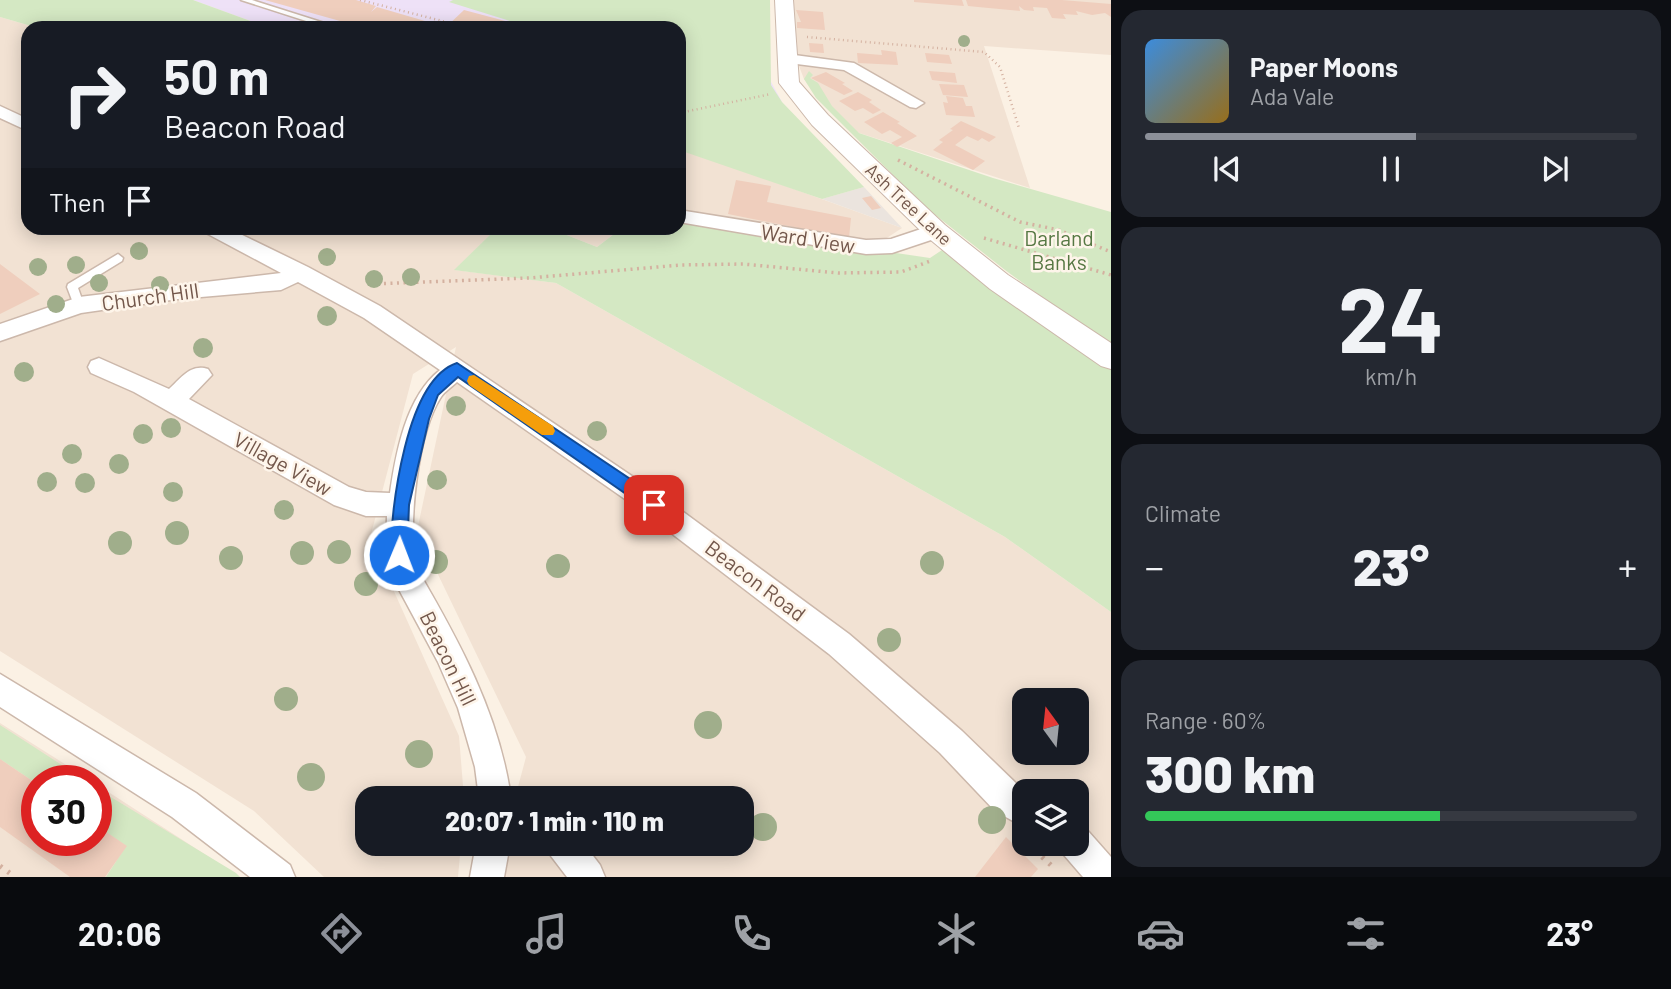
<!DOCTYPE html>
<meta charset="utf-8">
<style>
:root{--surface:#171b24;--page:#242831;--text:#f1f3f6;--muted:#9ea1a6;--line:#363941;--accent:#8c9099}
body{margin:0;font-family:Barlow,sans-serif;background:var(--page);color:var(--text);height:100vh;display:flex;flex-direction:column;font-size:26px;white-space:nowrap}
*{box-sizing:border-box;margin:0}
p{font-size:23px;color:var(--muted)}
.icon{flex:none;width:38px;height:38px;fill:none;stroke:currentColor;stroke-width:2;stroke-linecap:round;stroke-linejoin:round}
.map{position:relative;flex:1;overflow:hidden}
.side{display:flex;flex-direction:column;gap:10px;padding:10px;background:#0d0f14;width:560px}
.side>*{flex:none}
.banner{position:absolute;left:21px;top:21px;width:665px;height:214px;border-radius:21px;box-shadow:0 4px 18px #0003;background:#171b24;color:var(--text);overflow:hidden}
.needle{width:46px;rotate:345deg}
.controls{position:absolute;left:1012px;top:688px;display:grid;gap:14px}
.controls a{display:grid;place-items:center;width:77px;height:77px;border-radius:14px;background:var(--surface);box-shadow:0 4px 18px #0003;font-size:35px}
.speed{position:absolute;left:21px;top:765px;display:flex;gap:14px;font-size:35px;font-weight:700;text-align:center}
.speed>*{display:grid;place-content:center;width:91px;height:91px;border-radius:50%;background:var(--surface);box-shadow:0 4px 18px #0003;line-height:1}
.speed .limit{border:10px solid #d22;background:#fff;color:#111}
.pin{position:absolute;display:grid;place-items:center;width:60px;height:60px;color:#fff;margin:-30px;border-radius:14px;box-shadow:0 4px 10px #0006}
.me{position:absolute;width:77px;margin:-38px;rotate:1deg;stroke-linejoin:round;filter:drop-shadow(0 0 5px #0008)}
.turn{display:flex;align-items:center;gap:24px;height:147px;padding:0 28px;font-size:32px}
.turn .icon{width:91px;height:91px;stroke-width:2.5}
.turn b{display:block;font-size:49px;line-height:60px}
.then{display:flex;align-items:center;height:66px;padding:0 28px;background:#0003;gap:14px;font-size:26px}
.big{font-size:52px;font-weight:800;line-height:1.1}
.side .card{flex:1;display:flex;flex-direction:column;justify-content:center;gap:10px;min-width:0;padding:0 24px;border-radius:21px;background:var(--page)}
.side .dial{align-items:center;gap:0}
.dial b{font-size:91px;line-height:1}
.song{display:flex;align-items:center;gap:21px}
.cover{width:84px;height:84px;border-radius:10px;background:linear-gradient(135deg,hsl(210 70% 55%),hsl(40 70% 35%))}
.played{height:7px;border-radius:4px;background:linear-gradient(90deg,var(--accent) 55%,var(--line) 55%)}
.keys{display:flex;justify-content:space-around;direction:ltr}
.heat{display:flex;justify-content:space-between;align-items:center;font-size:38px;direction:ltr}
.charge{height:10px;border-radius:5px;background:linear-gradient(90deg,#34c759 60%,var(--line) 0)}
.trip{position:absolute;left:355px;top:786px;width:399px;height:70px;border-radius:21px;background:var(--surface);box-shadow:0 4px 18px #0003;font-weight:800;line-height:70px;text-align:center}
.tabs{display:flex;height:112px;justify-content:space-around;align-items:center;background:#090b0e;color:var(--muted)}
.tabs .icon{width:49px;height:49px}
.tabs .active{color:var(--accent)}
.tabs b{font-size:32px;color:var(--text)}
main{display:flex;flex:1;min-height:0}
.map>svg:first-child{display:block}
.residential{fill:#f2e2d3;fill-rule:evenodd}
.industrial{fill:#ebe4de}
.education{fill:#eee1f7}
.green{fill:#d4e8c3}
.building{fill:#efcebd}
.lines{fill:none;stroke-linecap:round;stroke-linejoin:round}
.service-casing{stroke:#ccb8ab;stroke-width:3}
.minor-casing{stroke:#ccb8ab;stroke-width:3}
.tertiary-casing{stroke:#ccb8ab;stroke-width:2}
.path-far2{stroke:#d4b1a0;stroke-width:2.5;stroke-dasharray:1 3.5;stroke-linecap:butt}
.path-far1{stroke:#d4b1a0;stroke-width:3.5;stroke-dasharray:2 4.5;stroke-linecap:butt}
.path{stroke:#d4b1a0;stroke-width:5;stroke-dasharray:2.5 7;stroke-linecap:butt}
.service{fill:#fff;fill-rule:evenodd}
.minor{fill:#fff;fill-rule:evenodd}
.tertiary{fill:#fff;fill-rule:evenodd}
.tree{fill:#a0ae8b}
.route{fill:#1a73e8;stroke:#114b97;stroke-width:2}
.slow{fill:#f59e0b}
.labels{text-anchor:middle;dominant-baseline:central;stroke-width:5;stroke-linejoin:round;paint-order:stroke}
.far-street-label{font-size:18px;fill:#73574b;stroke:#fef5ea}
.park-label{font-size:21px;fill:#567843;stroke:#fef5ea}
.street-label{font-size:21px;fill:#73574b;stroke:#fef5ea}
</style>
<main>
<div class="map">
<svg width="1111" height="877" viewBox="0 0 1111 877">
<rect width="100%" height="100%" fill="#fbf1e4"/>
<path class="residential" d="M790,0H1111V55L984,46L1030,188L847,129L804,79L792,48Z
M0,17L38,28H28V228H497L455,270L556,283L1005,537L1111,612V877H495L504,844H742V798H515L526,757L417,531L456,347L413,374L370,538L459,736L464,798H368V844H461L458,877H324L254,811L0,651ZM1024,700H1076V752H1024ZM1024,791H1076V844H1024Z
M679,150L697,154L902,228L867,251L679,221Z
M549,228H622L597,247Z
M0,723L90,780H37V840H96V784L240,877H0Z"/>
<path class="industrial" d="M864,187L902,228L822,199Z"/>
<path class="education" d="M193,0H770V80L782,102L679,28H270Z"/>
<path class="green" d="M0,0H193L270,28H38L0,17Z
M453,0H770L771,85L782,102L864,187L822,199L679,150V28H532L449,2Z
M809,71L813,75L810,78L818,83L832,106L859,133L993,178L1111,212V347L1005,270L924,206L816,98L804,79Z
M679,221L930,258L942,250L1111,367V612L1005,537L556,283L454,270L497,228H549L597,247L622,228H679Z
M0,725L85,780H37V784L0,759Z
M96,788L236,873L240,877H106L126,846L96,825Z"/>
<path class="building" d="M265,0H356L376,6L371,12L377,7L425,21L417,28H365Z
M914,0H962L964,6L914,2Z
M966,0H1062L1111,4V17L1105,13L1092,15L1076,11L1078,15L1063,14L1066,19L1052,18L1047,8L1033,7L1034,11L1024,10L1019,6L1020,11L978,7L968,6Z
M464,10L528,27V28H445Z
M796,10L823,12L825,30L797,28V22H801Z
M809,43L823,44L824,53L810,52Z
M881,50L896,52L898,65L858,63L857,53L882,55Z
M925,53L949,55L952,64L927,62Z
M929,71L955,73L957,83L932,80Z
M826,72L845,83L842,84L853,91L844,95L811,78Z
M939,84L964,85L968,97L943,95Z
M858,92L872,100L869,102L881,110L873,114L863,108L855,111L839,101Z
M946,96L963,98L966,106H972L975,117L946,115L943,102L948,103Z
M883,112L900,122L897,123L917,136L897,147L891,143L902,137L890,130L882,134L864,122Z
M961,121L996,137L989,142L982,138L978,141L967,136L955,145L985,161L973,170L933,150L943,142L939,140L953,130L950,129Z
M736,180L771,186L767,202L851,218L849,238L728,214Z
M871,196L881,208L872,210L862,198Z
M0,264L40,294L0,314Z
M0,759L37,784V840H96V825L127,846L105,877H70L0,827Z
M1006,837L1038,869L1031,877H975Z"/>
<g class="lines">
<g class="service-casing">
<path id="service" d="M241,0H252L340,28H328Z
M118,254L123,258L122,261L78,288L84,305L79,309L75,308L67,287L68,284Z"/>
</g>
<g class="minor-casing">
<path id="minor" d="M787,54L854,63L924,103L916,108L910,107L844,70L781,62L779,59L781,56Z
M0,106L28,119V131L0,118Z
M679,210L866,240L891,239L936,224L943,226L946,231L943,236L892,253L866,254L679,222Z
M203,228H228L308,267L380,306L663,497L849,634L962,731L1024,791V827L995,811L940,753L829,654L645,513L457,382C452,387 445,391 441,397C418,432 407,527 416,567C459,641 499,713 511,798H479L475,767L458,708L438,662L389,571L386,554L387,516H366L334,505L134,392L91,373L88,367L91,361L99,358L169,389C181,378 191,363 208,369L212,375L189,399L349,487L366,492L390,493C396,452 406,397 440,370L364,318L298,282L281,290L178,299L81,313L0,341V324L79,297L281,273L206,233Z
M0,674L196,793L290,865L295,877H250L172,817L0,707Z
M1076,826L1088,831L1111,857V877H1083L1064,855L1059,844H1076Z
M476,844H510L504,877H470Z
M546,844H584L600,865L605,877H567L551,856Z"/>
</g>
<g class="tertiary-casing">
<path id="tertiary" d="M775,0H793L799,82L828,115L945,225L1008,275L1111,343V369L1101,366L990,289L927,237L812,125L779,83Z"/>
</g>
<path class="path-far2" d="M360,0L450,23
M435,28L441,21
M807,37L984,52L1000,67L1019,128
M679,113L771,94"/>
<path class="path-far1" d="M898,160L1020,222L1059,230L1111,252
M984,238L1111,275
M371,284L529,278L681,265L743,264L838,273L901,272L933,260"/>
<path class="path" d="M1028,844L1053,867
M0,866L15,877"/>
<use href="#service" class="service"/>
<use href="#minor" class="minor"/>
<use href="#tertiary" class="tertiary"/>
</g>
<g class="tree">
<circle cx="964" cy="41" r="6"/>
<circle cx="139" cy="251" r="9"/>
<circle cx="327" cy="257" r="9"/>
<circle cx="76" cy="265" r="9"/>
<circle cx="38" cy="267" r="9"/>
<circle cx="411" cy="277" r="9"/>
<circle cx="374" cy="279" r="9"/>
<circle cx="99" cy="283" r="9"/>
<circle cx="160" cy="285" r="9"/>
<circle cx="56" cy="304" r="9"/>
<circle cx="327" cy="316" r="10"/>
<circle cx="203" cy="348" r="10"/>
<circle cx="24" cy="372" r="10"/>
<circle cx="456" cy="406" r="10"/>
<circle cx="171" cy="428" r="10"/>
<circle cx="597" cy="431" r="10"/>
<circle cx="143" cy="434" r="10"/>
<circle cx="72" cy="454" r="10"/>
<circle cx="119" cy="464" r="10"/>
<circle cx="437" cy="480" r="10"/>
<circle cx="47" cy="482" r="10"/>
<circle cx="85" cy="483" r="10"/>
<circle cx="173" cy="492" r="10"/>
<circle cx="284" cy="510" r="10"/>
<circle cx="177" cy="533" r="12"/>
<circle cx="120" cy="543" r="12"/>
<circle cx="339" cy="552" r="12"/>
<circle cx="302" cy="553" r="12"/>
<circle cx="231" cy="558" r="12"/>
<circle cx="436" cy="562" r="12"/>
<circle cx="932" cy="563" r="12"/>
<circle cx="558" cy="566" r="12"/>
<circle cx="366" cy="584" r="12"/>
<circle cx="889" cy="640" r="12"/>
<circle cx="286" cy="699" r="12"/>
<circle cx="708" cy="725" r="14"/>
<circle cx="419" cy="754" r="14"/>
<circle cx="311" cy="777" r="14"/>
<circle cx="992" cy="820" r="14"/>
<circle cx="763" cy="827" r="14"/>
</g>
<path class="route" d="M457,363L660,499L663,505L660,510L654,513L649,510L458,377L438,395L429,419L409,505L407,555L405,561L399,563L392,561L390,555C392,508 405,380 457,363Z"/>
<path class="slow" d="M474,375L553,426L555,431L553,435H542L469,385L467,381L469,376Z"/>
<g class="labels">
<g class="far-street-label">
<text transform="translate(909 204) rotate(43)">Ash Tree Lane</text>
</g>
<g class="park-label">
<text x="1059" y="237">Darland<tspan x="1059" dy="24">Banks</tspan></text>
</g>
<g class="street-label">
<text transform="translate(808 238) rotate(9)">Ward View</text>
<text transform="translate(150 296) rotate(-8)">Church Hill</text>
<text transform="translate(283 463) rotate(29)">Village View</text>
<text transform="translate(756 580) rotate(37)">Beacon Road</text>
<text transform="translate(449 658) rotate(64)">Beacon Hill</text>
</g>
</g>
</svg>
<div class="controls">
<a><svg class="needle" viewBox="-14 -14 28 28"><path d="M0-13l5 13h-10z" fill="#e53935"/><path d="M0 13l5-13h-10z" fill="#9ea1a6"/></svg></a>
<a><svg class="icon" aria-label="layers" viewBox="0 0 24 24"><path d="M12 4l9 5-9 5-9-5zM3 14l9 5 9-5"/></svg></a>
</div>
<div class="speed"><div class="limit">30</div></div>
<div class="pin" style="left:654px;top:505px;background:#d93025"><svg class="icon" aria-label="arrive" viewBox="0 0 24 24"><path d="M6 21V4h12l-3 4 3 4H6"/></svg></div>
<svg class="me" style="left:399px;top:555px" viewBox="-20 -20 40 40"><circle r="17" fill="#1a73e8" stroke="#fff" stroke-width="3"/><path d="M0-11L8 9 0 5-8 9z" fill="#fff"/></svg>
<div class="trip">20:07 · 1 min · 110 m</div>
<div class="banner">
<div class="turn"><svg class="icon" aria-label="right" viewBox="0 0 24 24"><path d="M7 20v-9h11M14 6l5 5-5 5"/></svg><div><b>50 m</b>Beacon Road</div></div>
<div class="then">Then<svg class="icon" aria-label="arrive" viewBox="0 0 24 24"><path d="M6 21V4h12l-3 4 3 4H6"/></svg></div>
</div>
</div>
<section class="side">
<div class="card">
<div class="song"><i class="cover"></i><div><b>Paper Moons</b><p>Ada Vale</p></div></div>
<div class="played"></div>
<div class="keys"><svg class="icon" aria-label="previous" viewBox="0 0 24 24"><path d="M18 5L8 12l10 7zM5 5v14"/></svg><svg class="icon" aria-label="pause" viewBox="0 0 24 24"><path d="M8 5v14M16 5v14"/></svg><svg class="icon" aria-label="next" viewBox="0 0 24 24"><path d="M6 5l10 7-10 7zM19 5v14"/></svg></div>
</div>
<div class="card dial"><b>24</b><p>km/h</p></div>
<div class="card"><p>Climate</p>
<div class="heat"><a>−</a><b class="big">23°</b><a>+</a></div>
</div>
<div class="card"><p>Range · 60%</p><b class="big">300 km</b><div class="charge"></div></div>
</section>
</main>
<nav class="tabs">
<b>20:06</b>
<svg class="icon active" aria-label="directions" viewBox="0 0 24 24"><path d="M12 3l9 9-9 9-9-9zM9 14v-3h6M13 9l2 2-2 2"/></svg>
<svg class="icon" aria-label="music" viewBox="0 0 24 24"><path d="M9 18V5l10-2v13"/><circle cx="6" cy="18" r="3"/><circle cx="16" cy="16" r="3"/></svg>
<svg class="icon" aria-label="phone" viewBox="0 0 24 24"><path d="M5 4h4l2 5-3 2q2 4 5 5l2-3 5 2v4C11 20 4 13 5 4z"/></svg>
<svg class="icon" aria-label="climate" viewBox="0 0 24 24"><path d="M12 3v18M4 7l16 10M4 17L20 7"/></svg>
<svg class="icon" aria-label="car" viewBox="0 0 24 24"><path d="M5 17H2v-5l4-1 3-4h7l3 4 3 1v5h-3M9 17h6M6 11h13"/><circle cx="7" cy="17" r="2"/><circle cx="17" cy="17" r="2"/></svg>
<svg class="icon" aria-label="filters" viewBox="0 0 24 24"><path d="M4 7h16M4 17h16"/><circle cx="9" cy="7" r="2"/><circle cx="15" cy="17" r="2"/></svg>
<b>23°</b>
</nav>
